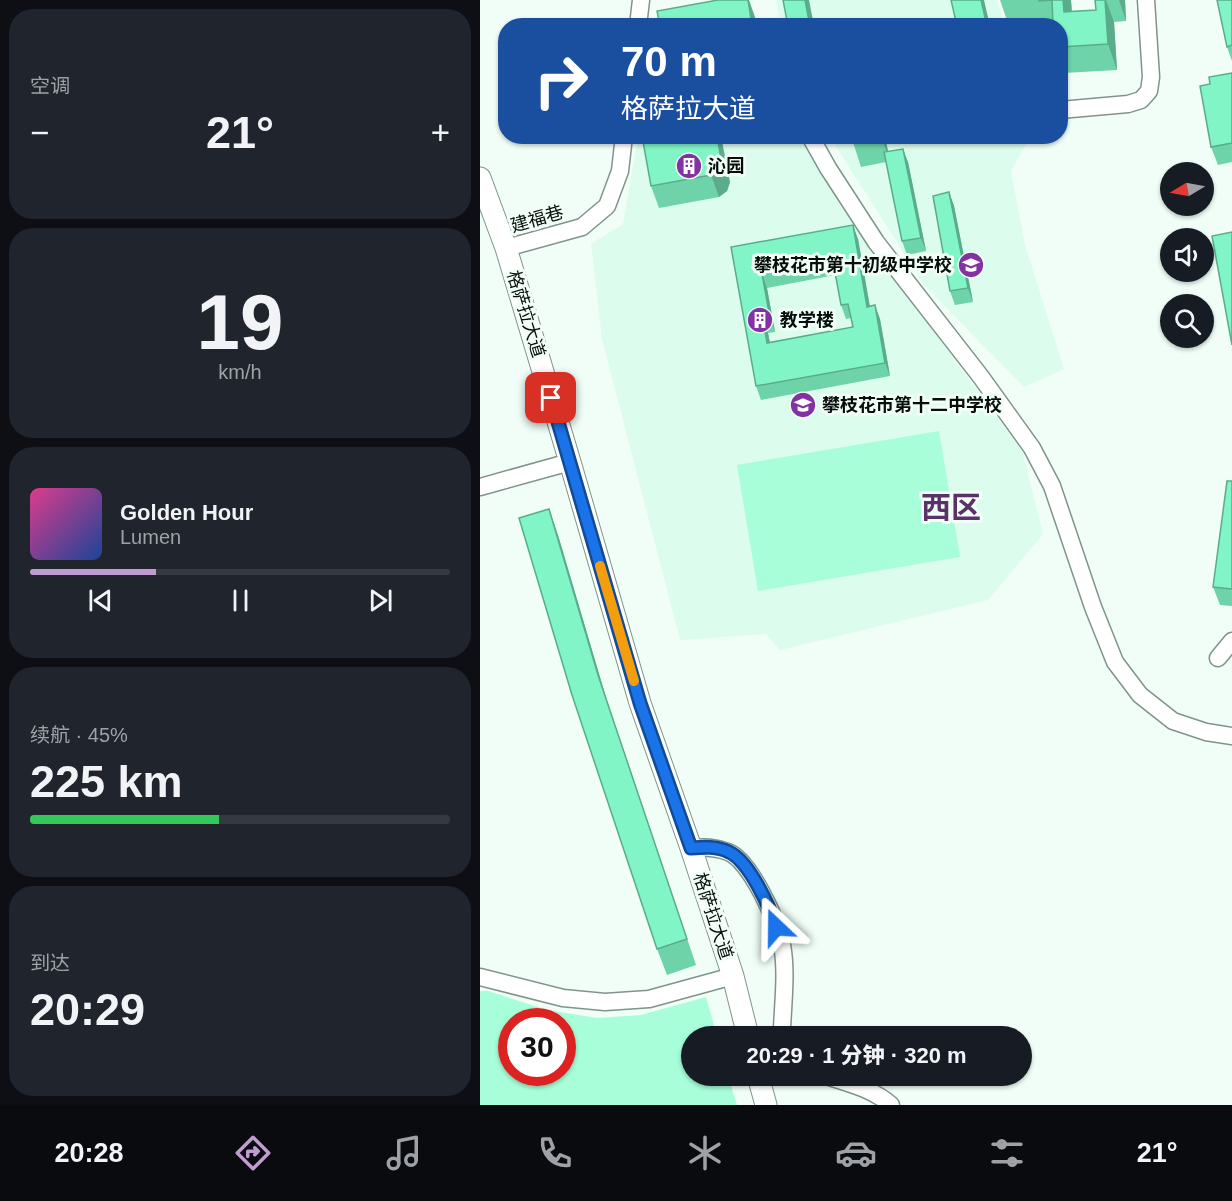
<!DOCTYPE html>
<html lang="zh">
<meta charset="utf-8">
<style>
:root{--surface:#171b24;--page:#20242c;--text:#f1f3f6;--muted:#9ea1a6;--line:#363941;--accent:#c09cd0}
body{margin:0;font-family:Helvetica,"Noto Sans SC",sans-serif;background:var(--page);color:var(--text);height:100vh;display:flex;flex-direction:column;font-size:22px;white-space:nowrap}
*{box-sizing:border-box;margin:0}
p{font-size:20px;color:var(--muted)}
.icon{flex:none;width:33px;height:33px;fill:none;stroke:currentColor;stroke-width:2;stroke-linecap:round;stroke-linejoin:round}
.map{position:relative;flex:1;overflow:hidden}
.drawer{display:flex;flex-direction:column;gap:9px;padding:9px;background:#0d0f14;width:480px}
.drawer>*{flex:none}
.top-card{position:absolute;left:18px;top:18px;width:570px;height:126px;border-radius:24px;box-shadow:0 2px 4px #0004;background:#1a4fa0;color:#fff;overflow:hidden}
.needle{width:39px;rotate:260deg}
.fabs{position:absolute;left:680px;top:162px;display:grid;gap:12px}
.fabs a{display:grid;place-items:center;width:54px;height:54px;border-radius:50%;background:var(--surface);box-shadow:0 2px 4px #0004;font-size:30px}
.speed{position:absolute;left:18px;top:1008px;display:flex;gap:12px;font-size:30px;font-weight:700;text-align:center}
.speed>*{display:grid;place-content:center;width:78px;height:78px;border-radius:50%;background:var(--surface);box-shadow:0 2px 4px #0004;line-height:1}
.speed .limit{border:9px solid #d22;background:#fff;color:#111}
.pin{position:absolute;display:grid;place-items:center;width:51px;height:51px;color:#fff;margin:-26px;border-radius:12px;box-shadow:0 3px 9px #0006}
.me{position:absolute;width:66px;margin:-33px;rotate:337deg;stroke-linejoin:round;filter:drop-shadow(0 0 4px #0008)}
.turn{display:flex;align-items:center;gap:21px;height:126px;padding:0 24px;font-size:27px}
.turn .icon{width:78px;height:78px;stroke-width:2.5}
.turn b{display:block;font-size:42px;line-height:51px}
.big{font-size:45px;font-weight:800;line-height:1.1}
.drawer .card{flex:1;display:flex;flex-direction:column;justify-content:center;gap:9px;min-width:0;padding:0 21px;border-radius:24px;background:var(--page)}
.drawer .dial{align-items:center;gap:0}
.dial b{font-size:78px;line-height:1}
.song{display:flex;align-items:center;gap:18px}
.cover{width:72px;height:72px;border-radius:9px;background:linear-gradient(135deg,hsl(330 70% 55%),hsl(220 70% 35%))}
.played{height:6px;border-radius:3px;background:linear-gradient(90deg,var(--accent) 30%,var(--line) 30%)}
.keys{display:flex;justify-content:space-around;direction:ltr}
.heat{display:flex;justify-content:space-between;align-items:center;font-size:33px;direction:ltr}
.charge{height:9px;border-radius:4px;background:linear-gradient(90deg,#34c759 45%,var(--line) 0)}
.trip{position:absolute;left:201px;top:1026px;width:351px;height:60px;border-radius:30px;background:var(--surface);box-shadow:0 2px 4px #0004;font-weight:800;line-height:60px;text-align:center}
.tabs{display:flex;height:96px;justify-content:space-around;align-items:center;background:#090b0e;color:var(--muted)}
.tabs .icon{width:42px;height:42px}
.tabs .active{color:var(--accent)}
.tabs b{font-size:27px;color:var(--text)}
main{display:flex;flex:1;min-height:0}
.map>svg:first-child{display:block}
.built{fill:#dcfced}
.park{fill:#a7fed8;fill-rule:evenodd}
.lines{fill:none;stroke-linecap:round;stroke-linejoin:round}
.minor-casing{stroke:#7f948a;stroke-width:19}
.major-casing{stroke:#7f948a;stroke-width:23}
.minor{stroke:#fff;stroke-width:16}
.major{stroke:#fff;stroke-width:21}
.wall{fill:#6fd3aa;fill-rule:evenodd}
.shaded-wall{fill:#5aac8b}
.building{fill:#81f5c6;stroke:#5aac8b;stroke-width:1.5;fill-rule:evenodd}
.route-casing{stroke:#114b97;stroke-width:15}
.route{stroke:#1a73e8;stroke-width:10}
.slow{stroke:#f59e0b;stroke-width:10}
.labels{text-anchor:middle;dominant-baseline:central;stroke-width:6;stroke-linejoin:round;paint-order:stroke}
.poi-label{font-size:18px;font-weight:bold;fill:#060d0a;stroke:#f0fef7;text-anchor:start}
.street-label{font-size:18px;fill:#060d0a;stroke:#f0fef7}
.town-label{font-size:30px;font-weight:bold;fill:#593269;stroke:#f0fef7}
</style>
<main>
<section class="drawer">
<div class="card"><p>空调</p>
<div class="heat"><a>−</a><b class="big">21°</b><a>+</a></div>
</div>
<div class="card dial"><b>19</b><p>km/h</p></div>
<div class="card">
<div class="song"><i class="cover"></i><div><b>Golden Hour</b><p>Lumen</p></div></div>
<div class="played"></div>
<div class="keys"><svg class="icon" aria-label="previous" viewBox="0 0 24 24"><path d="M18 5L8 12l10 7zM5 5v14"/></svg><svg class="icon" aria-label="pause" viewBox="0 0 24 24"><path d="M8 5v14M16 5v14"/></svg><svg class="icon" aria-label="next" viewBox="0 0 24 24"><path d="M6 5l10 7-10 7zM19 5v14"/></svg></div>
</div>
<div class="card"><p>续航 · 45%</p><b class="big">225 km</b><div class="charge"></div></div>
<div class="card"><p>到达</p><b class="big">20:29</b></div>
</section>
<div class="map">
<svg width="752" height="1105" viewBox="0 0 752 1105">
<rect width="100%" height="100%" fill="#f0fef7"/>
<path class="built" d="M296,0H517L524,25H301Z
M158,137H323L361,207L542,451L563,534L508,600L300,650L286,634L200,640L122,339L111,244L143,224Z
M350,137H550L531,171L545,245L584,369L544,387L445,286Z"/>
<path class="park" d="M459,431L480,557L278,591L257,465Z
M0,991H8L67,1010L117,1018L161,1015L226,997L237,1036H212V1076H248L257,1105H0ZM32,1022H82V1072H32Z"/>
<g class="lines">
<g class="minor-casing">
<path id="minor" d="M158,26L161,0
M580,110L648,104L661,100L669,91L671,77L666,0
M330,136L348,168L396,242L501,377L552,448L572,486L613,607L635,662L660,695L693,721L726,732L752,736
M26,248L102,227L127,206L140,171L144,136
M0,487L90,462
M738,658L752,641
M211,848C224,847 235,847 248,852C270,860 298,922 302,945C307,971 303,1003 302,1029L304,1036
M0,977L83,998L125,1002L169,999L253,976
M346,1076C368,1083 393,1089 411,1105"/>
</g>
<g class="major-casing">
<path id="major" d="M0,178L26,248L90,462L160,703L211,848L253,976L268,1036
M278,1076L286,1105"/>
</g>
<use href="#minor" class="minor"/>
<use href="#major" class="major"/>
</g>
<path class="wall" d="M520,0H591L592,11L616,10L615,0H645L646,21L634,22L637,70L584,73L580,63V26H568L567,24L529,26Z
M752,0V61L747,47Z
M752,73V162L738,165L731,147L730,84Z
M162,136L250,182L247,191L239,197L179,208L171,186Z
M371,136H405L408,152L428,162L446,251L427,255L422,241L406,162L381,167Z
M469,192L474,206L493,302L475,305L470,291Z
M378,239L390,306L400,319L410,376L281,400L276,386L251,247ZM355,275L361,305L366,319L371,318L373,327L290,342L288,333L295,332L287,288Z
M752,481V606L740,605L733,587Z
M78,535L127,701L216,965L187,975L177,949Z"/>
<path class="shaded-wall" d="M268,0H269L275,17L277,26H272Z
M325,0H329L334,26H330Z
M501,0H504L510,26H507Z
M583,0H591L593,38L584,12Z
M625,0H626L634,22L637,70L628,44Z
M639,0H645L646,21Z
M237,136H241L250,182L247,191L239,197L231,175Z
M401,136H405L410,161Z
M423,149L428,162L446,251L441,238Z
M469,192L474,206L493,302L488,288Z
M373,225L378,239L392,320L387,307Z
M282,274L287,288L295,332L290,318Z
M395,305L400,319L410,376L405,363Z
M283,319L288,333L292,356L287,343Z
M69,509L78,535L127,701L216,965L118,675Z"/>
<path class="building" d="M238,0H268L272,26H180L177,11Z
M303,0H325L330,26H308Z
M471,0H501L507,26H477Z
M559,0H583L584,12L616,10L615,0H625L628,44L580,47V26H573L572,0L559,1Z
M737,0H752V45L747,47Z
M752,73V143L731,147L720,86L730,84L729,77Z
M162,136H237L241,159L239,169L231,175L171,186Z
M371,136H395L372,141Z
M423,149L441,238L422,241L404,152Z
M469,192L488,288L470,291L453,196Z
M373,225L387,307L395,305L405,363L276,386L251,247ZM353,261L361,305L368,304L373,327L287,343L283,319L290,318L282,274Z
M752,232V345L732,236Z
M747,481H752V589L733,587Z
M69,509L118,675L207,939L177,949L92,695L39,518Z"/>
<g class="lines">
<g class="route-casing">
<path id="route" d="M71,398L160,703L211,848C224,847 237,846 249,852C269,861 290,907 296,927"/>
</g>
<use href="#route" class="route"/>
<path class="slow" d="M120,566L154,681"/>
</g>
<defs>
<g id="building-disc" transform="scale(1.35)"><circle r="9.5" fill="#8332a2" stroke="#f0fef7"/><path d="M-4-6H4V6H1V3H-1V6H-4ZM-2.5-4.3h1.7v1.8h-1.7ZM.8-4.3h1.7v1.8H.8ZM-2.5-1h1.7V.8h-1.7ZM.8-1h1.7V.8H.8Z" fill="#fff"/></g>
<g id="school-disc" transform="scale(1.35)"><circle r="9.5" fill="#8332a2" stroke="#f0fef7"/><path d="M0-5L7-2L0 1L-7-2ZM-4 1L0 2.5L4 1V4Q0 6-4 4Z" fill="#fff"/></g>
</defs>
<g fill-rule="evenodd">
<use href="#building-disc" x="209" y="166"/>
<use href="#school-disc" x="491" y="265"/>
<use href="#building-disc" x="280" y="320"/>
<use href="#school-disc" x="323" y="405"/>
</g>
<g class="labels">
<g class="poi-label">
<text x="228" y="166">沁园</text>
<text x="472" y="265" text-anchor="end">攀枝花市第十初级中学校</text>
<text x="300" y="320">教学楼</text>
<text x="342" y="405">攀枝花市第十二中学校</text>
</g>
<g class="street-label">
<text transform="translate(57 219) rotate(-16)">建福巷</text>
<text transform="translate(46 314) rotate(73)">格萨拉大道</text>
<text transform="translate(233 916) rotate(72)">格萨拉大道</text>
</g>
<g class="town-label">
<text x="471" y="507">西区</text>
</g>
</g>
</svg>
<div class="fabs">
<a><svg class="needle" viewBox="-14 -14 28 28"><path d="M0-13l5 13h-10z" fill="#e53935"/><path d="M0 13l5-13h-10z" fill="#9ea1a6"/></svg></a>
<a><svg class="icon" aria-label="sound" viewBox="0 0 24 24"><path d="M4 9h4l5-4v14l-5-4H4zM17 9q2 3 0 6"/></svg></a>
<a><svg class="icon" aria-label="search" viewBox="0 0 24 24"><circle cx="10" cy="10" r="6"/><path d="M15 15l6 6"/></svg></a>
</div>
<div class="speed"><div class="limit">30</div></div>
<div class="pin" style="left:71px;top:398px;background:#d93025"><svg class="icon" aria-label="arrive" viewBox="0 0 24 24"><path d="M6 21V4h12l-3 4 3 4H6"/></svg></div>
<svg class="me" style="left:296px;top:927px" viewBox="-20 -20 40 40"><path d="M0-17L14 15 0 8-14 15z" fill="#1a73e8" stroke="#fff" stroke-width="4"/></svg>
<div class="trip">20:29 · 1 分钟 · 320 m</div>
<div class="top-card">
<div class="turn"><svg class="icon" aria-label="right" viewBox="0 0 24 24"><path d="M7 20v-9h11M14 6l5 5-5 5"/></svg><div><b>70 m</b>格萨拉大道</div></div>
</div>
</div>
</main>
<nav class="tabs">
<b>20:28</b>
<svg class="icon active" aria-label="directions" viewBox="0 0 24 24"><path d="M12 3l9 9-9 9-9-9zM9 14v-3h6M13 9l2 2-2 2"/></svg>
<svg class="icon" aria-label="music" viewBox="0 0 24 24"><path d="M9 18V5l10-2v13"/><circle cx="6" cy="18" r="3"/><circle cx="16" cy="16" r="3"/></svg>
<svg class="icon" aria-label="phone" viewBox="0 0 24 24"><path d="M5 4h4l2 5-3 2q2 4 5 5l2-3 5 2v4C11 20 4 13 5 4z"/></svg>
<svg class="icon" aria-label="climate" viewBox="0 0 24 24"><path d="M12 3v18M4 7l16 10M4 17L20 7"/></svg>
<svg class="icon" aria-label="car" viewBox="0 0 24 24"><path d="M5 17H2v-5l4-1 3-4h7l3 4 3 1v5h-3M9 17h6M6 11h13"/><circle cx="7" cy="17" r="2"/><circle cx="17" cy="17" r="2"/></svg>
<svg class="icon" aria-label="filters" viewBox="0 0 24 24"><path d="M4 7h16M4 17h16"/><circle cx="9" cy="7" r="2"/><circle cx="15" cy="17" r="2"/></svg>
<b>21°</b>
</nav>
